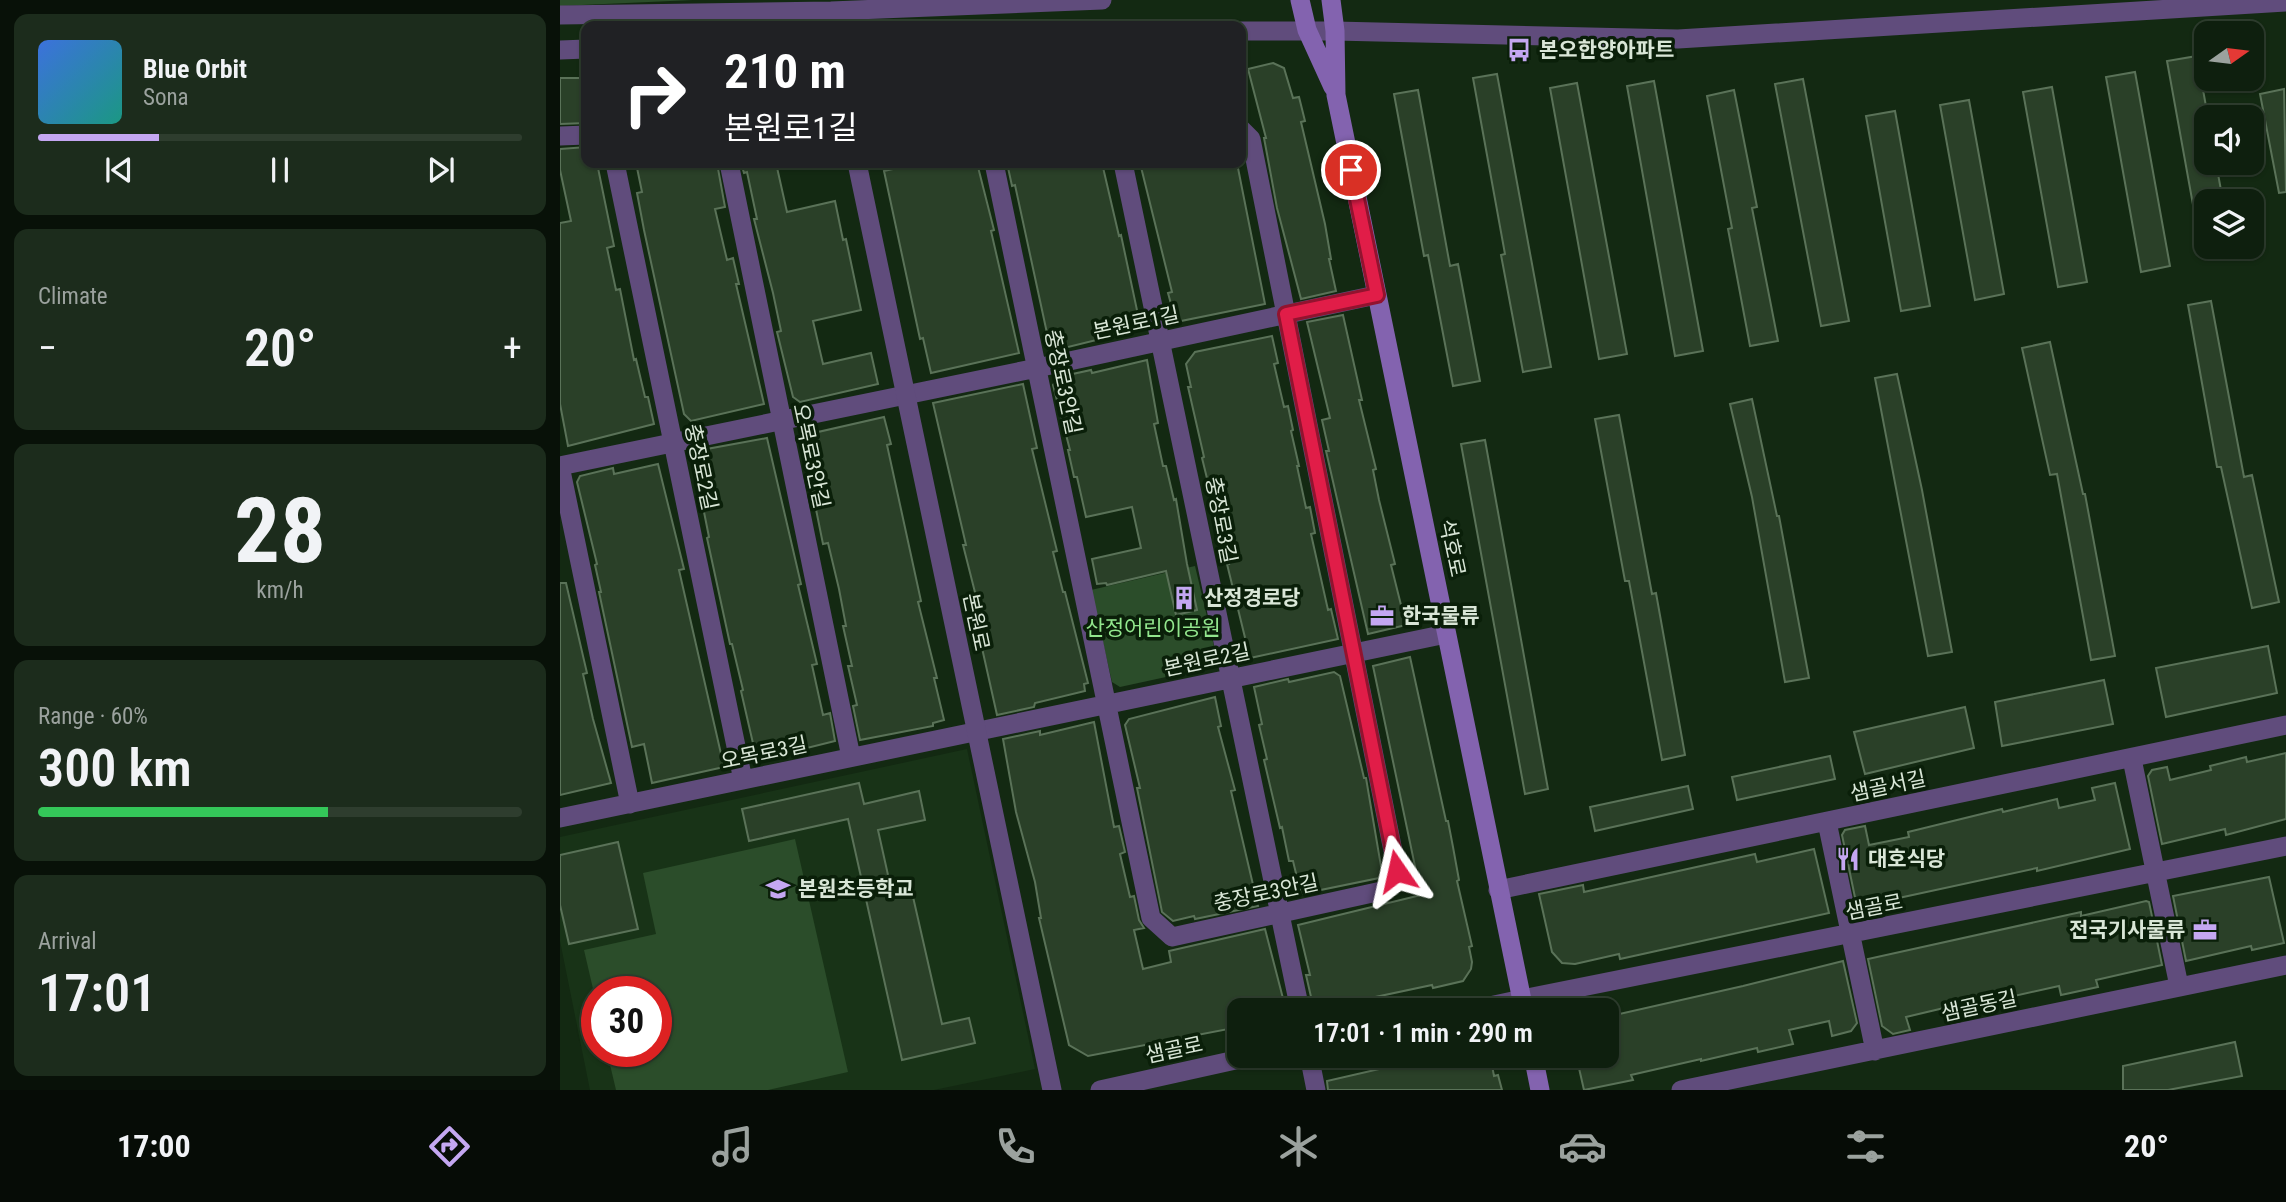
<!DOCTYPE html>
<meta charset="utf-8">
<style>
:root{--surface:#0e1f0e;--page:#1c2c1c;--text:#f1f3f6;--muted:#9ba29e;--line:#2e3d2e;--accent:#c4a7f1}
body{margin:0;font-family:"Roboto Condensed","Noto Sans KR",sans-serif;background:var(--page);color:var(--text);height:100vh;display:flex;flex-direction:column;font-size:26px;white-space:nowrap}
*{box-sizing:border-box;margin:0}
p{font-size:23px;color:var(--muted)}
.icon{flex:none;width:38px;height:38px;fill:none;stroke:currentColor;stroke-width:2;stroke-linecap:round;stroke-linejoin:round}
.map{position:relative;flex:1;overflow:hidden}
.details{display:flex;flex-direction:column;gap:14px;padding:14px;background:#081108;width:560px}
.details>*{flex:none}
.top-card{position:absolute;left:21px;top:21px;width:665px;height:147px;border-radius:14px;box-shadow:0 2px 5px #0004,0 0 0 2px var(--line);background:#202124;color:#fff;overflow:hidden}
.needle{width:46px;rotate:76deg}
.tools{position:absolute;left:1634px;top:21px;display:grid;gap:14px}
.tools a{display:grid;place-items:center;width:70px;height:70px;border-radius:14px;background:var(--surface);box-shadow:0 2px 5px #0004,0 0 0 2px var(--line);font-size:35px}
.speed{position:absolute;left:21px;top:976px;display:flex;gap:14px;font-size:35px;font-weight:700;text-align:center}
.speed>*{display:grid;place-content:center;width:91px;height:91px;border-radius:50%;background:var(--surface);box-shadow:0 2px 5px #0004,0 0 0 2px var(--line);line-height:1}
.speed .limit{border:10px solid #d22;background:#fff;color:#111}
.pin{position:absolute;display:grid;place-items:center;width:60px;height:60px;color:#fff;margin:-30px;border:4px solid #fff;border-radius:50%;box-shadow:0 2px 7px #0007}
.me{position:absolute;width:77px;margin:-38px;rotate:349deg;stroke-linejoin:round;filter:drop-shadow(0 0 5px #0008)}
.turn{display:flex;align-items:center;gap:24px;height:147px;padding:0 28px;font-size:32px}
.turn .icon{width:91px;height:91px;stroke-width:2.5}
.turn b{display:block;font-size:49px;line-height:60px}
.big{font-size:52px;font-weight:600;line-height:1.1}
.details .widget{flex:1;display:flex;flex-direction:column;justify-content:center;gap:10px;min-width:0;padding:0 24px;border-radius:14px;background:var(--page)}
.details .dial{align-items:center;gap:0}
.dial b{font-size:91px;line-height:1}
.song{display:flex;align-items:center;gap:21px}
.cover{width:84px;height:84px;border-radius:10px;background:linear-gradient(135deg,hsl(220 70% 55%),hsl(170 70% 35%))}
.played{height:7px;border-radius:4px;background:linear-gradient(90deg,var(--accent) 25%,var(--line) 25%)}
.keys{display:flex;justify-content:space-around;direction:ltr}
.heat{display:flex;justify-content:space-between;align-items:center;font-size:38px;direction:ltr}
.charge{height:10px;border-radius:5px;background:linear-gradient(90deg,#34c759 60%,var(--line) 0)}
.trip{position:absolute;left:667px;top:998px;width:392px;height:70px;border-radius:14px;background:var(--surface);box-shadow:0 2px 5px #0004,0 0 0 2px var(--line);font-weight:600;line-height:70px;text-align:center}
.tabs{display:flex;height:112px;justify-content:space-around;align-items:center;background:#060c06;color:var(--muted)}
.tabs .icon{width:49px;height:49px}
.tabs .current{color:var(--accent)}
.tabs b{font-size:32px;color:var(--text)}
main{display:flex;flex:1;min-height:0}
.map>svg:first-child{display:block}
.built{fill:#183317;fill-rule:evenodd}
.green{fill:#2b4d2a}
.building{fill:#2a4028;stroke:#5a7258;stroke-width:2}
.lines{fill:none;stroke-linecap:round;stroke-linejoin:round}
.minor{stroke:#604c7c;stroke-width:19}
.tertiary{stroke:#604c7c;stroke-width:19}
.secondary{stroke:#8363af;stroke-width:19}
.route-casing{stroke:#92132f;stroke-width:18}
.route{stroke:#e11d48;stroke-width:12}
.labels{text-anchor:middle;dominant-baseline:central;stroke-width:7;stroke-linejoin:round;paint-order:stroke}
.poi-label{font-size:21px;font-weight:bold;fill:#d9e6d7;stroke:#0a1f09;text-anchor:start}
.street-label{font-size:21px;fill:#d9e6d7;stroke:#0a1f09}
.park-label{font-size:21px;fill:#92e68d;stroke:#0a1f09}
</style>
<main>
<section class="details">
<div class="widget">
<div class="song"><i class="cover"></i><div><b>Blue Orbit</b><p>Sona</p></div></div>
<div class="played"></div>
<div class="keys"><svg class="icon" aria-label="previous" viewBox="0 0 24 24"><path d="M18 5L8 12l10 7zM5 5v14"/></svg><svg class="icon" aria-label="pause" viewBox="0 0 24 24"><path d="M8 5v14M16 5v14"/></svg><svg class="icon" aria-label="next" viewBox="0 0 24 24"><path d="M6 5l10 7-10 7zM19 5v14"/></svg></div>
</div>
<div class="widget"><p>Climate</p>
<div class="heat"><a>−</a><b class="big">20°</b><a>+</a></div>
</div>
<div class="widget dial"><b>28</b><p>km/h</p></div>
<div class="widget"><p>Range · 60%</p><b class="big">300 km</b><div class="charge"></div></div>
<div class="widget"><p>Arrival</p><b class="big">17:01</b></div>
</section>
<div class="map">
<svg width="1726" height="1090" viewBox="0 0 1726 1090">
<rect width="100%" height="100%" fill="#132912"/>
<path class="built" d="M407,749L475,1069L374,1090H30L0,941V837ZM37,992H96V1052H37Z"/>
<path class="green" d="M0,0H133L0,6Z
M635,566L657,659L652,667L560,687L552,682L531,590Z
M235,839L288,1072L208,1090H56L47,1052H96V992H37V1006L24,950L96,934L83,873Z"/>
<path class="building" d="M1637,56L1647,112V163H1656L1663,201H1647V237L1639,238L1607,61Z
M713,63L724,68L733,98L739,97L745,121L741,122L765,224L771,259H769L776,291L741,299L717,208L704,138H706L688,69Z
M1575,72L1610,266L1581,272L1546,77Z
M937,74L991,367L963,372L941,255L945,254L913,78Z
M0,78H24L26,90V123L0,124Z
M1243,79L1289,321L1261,326L1215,84Z
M1094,81L1143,351L1115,356L1067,86Z
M1017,83L1067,354L1039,359L990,88Z
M1492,87L1527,282L1498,287L1463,92Z
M1724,89L1726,192L1719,193L1700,94Z
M858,90L890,266L898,264L920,381L893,386L868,255L864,256L834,94Z
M1174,90L1197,207L1192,208L1218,341L1190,346L1168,229L1172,228L1147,96Z
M1409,100L1444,294L1415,300L1380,105Z
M1335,111L1370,306L1341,311L1306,116Z
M26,147V163H37L54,246L47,248L56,290L60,289L74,360L76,359L85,397H88L94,424L8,446L0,404V223L11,221L0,170V149Z
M76,163H157L165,207L155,209L167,260L173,258L179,284H176L204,404L131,421L124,414L84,230L77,193L82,192Z
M181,163H216L227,212L275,201L283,240L286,239L301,310L253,321L263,364L311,353L318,384L240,402L233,397L217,332L221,331L213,293L194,219H197L187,172L184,173Z
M360,163L363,166L377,163H417L434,230L431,231L459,353L371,373L363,338L360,339L324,171Z
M447,163H542L559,236L561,235L581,329L496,350L490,347L455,185L452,186Z
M580,163H677L705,304L616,322L608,293L612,292Z
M1651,301L1684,477L1692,475L1719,602L1692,608L1661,467H1657L1628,305Z
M783,315L802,400H799L816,469L813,470L819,500L835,564L831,565L846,625L808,634L766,451H769L762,420L770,418L747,322Z
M712,336L718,363L714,364L724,407L728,406L733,430L731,431L739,466H737L746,508L750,507L755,533L751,534L768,610L771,609L778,639L690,658L667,564H669L660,523H658L642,458L644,457L628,387H631L626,364L635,352Z
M1490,342L1523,494H1525L1555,656L1531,660L1497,474L1490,475L1462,348Z
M587,360L598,423L594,424L603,466H606L614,500L616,499L627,564L637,610L616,615L606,571L547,585L546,583L537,584L532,559L581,548L572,507L526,517L517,477H514L508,450H510L493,385L499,377L531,370L532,373Z
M1337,374L1362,490L1392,652L1368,656L1315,378Z
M463,384L477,448L472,449L497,551L493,552L503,592H505L528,683L524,684L525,691L475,703L474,707L437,715L422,648H425L417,613L420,612L403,545H406L373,403Z
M1192,399L1217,516H1219L1249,678L1225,682L1192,497L1170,404Z
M1059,415L1092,594L1096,593L1125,755L1102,760L1069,581H1065L1035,419Z
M324,417L331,444L327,445L361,601L358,602L377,678H374L384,720L373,723V726L300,740L293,706L297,705L288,666H292L283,626H286L279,589L268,543L263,544L242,440L245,435Z
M207,438L241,584L238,585L257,664L252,665L263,715L270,713L275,741L203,759L195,752L189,726L181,691L183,690L172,644H170L147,538L149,537L133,457L136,451Z
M925,440L988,789L965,794L901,444Z
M98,464L124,569L119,570L164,767L92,783L84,744L72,747L39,592H41L35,565L37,564L17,482L20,476L53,468L54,474Z
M0,583H6L27,673L23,674L33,719L51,783L0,795Z
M1708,646L1717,693L1606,717L1596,668Z
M850,657L886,821H888L893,847L899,880L897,881L912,946L909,947L912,962L911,969L903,981L873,988L872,985L754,1010L746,975H750L738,925L861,895L813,666Z
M774,672L780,676L804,778H806L822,872L819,878L741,894L733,861H729L722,827L720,828L704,760L707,759L699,725L702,724L694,687L728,679L729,682Z
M1544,680L1553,724L1442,746L1435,702Z
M655,697L661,726L658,727L675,790L671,791L698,906L635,919L634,916L613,921L602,912L577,788H580L565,725L569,719Z
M1405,707L1414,748L1305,774L1294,732Z
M534,722L554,827L559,826L565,852L560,854L570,897L574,896L579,920L584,928L574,930L583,969L611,962L609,951L705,929L726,1010H679V1027L528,1056L509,1045L479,918H481L475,882L456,812L443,739L480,731V735Z
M1726,753V819L1666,835L1665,829L1602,844L1588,776L1592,770L1607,767L1610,780L1651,770L1650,766L1686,757L1687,762Z
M1270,756L1275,779L1177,800L1172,777Z
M299,783L304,804L359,791L365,820L318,830L332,893L351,888L382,1024L409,1018L415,1043L342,1060L288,819L189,841L182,809Z
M1555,783L1570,849L1477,871V868L1297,907L1282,835L1285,830L1305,826L1309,845L1349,837L1348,832L1442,809L1443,812L1497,799L1499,808L1535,800L1532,788Z
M1128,786L1133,809L1035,831L1030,807Z
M58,842L78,929L9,944L0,905V855Z
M1254,849L1269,913L1060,959L1059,954L1015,964L1002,963L992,952L979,894L1023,885L1024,892L1195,854L1197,862Z
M1709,877L1724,943L1692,950L1691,946L1626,961L1613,896Z
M1586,901L1589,902L1602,965L1536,980L1538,987L1501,995L1499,986L1423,1003L1425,1011L1387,1019L1384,1008L1346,1017L1350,1030L1333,1034L1322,1026L1308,959L1521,912V916Z
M1283,961L1297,1023L1291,1031L1272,1036L1269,1021L1229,1030L1233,1044L1198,1052L1197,1048L1141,1061V1059L1071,1075L1073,1080L1024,1090L1016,1055H1046V1017L1183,986Z
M1675,1042L1682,1076L1608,1090H1563V1066Z
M880,1055H930L934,1076L938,1075L942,1090H768L767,1081Z"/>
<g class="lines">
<path class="minor" d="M0,136L26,135
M55,163L183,780
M169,163L291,757
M434,163L591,918L612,937L826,890L837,871L691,139L681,129
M563,163L740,1010
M1572,759L1619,986
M70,804L0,466L477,368L816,295
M0,818L886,634
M1267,822L1315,1051
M938,890L1726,725
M962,999L1726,846
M749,1055L756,1090
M1121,1090L1726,965"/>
<path class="tertiary" d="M0,15L271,11L542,0
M681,31H775L1118,39L1726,2
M0,50L26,49
M297,163L492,1090
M911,1010L962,999
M540,1090L698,1055"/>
<path class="secondary" d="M740,0L747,30L773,87
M771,0L775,31L776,95L964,1010
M973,1055L980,1090"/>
</g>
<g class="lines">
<g class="route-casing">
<path id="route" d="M791,170L817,295L726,314L837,871"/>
</g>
<use href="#route" class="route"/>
</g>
<defs>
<g id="bus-bare" transform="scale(1.89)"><path d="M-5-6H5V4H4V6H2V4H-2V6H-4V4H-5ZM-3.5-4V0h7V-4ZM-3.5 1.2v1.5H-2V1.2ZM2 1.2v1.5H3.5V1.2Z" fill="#c4a7f1" stroke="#0a1f09" stroke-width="2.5" paint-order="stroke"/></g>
<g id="building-bare" transform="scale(1.89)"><path d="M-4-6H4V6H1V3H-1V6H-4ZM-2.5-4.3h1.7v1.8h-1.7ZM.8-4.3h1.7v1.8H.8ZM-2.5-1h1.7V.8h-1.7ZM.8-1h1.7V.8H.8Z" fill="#c4a7f1" stroke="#0a1f09" stroke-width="2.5" paint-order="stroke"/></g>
<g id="office-bare" transform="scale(1.89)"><path d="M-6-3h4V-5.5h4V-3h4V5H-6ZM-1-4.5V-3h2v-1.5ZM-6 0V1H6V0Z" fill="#c4a7f1" stroke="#0a1f09" stroke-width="2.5" paint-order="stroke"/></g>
<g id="restaurant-bare" transform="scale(1.89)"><path d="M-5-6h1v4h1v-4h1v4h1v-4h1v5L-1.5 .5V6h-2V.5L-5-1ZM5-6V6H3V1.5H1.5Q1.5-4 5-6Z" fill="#c4a7f1" stroke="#0a1f09" stroke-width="2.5" paint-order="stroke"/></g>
<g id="school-bare" transform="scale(1.89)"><path d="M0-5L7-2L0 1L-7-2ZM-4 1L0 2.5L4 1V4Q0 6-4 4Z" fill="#c4a7f1" stroke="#0a1f09" stroke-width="2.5" paint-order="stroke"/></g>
</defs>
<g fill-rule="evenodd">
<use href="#bus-bare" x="959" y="50"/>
<use href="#building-bare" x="624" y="598"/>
<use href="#office-bare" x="822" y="616"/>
<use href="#restaurant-bare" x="1288" y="859"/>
<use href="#school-bare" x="218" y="889"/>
<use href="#office-bare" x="1645" y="930"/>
</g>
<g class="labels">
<g class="poi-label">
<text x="979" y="50">본오한양아파트</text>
<text x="644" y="598">산정경로당</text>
<text x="842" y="616">한국물류</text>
<text x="1308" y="859">대호식당</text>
<text x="238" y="889">본원초등학교</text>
<text x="1625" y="930" text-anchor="end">전국기사물류</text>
</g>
<g class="street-label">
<text transform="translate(576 323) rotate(-12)">본원로1길</text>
<text transform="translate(503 382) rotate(78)">충장로3안길</text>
<text transform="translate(251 456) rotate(78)">오목로3안길</text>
<text transform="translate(141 467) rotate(78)">충장로2길</text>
<text transform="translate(661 520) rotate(79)">충장로3길</text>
<text transform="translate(892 548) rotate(78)">석호로</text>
<text transform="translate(416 622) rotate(78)">본원로</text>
<text transform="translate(647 660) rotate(-12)">본원로2길</text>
<text transform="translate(204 753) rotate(-12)">오목로3길</text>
<text transform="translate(1328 786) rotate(-12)">샘골서길</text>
<text transform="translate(706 893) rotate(-12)">충장로3안길</text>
<text transform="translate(1314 907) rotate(-11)">샘골로</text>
<text transform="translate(1419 1006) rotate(-12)">샘골동길</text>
<text transform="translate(614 1050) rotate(-12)">샘골로</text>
</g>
<g class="park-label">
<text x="593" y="628">산정어린이공원</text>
</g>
</g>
</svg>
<div class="tools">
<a><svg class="needle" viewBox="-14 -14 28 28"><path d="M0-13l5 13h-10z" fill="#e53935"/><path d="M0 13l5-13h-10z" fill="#9ba29e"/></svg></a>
<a><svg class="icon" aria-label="sound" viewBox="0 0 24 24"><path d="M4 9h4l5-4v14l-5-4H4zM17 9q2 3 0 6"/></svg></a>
<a><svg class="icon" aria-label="layers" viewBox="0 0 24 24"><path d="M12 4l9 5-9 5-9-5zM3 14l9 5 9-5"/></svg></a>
</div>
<div class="speed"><div class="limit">30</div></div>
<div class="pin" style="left:791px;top:170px;background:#d93025"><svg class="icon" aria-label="arrive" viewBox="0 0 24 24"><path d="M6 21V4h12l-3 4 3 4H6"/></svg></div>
<svg class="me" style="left:837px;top:871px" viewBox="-20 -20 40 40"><path d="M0-17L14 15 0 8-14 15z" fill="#e11d48" stroke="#fff" stroke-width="4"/></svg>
<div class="trip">17:01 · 1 min · 290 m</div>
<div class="top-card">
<div class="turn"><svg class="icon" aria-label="right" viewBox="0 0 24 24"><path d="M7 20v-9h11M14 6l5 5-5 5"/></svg><div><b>210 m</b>본원로1길</div></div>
</div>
</div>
</main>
<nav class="tabs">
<b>17:00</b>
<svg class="icon current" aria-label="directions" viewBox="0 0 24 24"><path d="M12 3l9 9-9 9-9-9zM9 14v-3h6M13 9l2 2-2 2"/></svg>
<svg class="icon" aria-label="music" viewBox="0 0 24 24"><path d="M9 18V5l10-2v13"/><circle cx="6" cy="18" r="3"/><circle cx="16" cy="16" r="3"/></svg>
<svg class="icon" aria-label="phone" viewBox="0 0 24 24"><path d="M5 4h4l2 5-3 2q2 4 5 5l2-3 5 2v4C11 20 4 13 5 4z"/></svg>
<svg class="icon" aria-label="climate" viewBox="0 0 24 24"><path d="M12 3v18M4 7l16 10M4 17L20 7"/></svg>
<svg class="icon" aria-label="car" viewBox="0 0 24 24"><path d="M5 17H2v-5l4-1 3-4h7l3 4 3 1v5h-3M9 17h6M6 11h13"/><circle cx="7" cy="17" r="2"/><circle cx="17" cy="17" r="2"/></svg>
<svg class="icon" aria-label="filters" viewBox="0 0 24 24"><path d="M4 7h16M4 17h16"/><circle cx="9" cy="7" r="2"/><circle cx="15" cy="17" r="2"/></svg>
<b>20°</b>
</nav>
